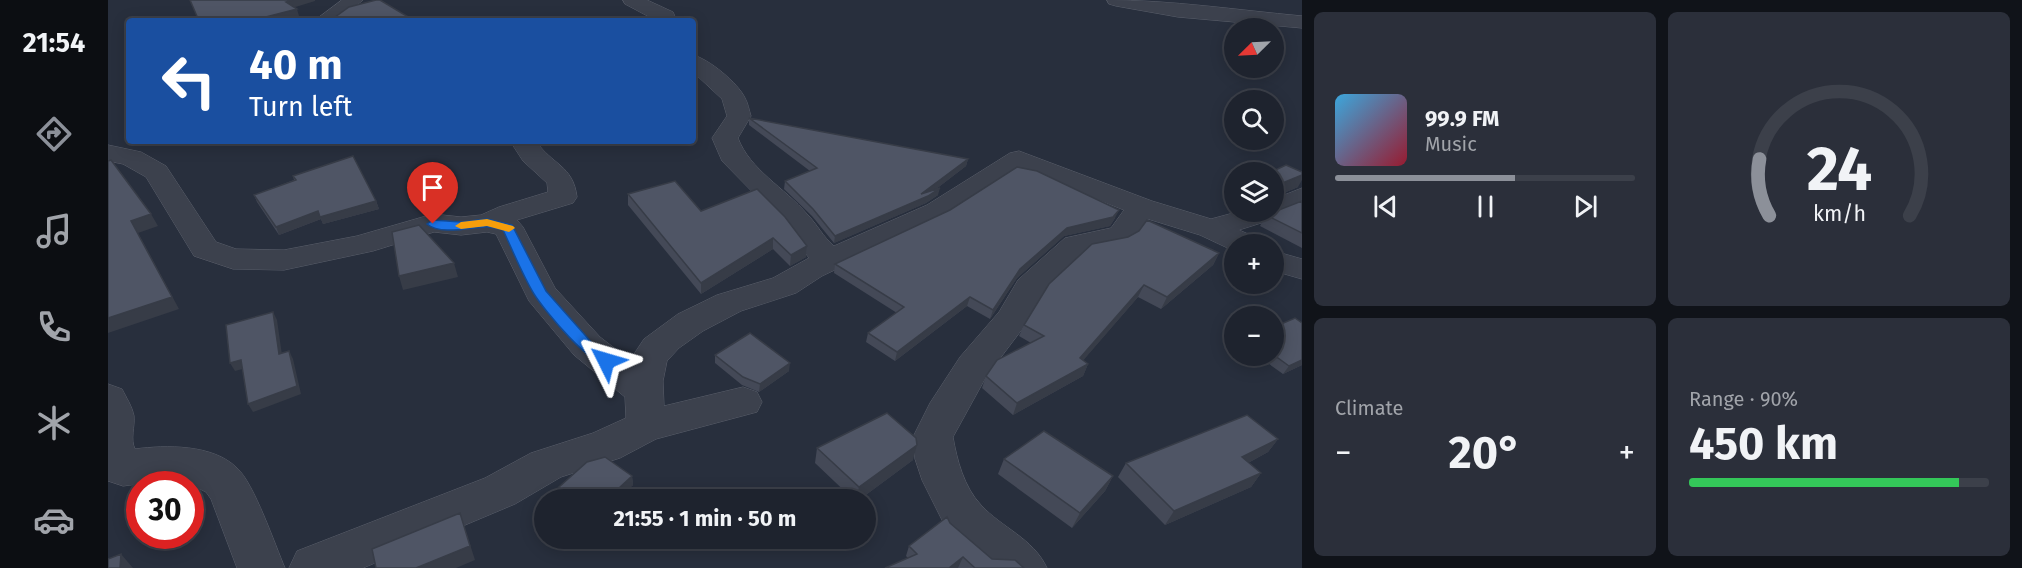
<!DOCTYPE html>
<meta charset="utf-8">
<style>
:root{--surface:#1e232e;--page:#2b2f3a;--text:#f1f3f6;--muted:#a1a4aa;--line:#3c404a;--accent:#8c9099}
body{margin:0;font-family:"Fira Sans",sans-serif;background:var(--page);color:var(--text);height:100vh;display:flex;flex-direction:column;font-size:22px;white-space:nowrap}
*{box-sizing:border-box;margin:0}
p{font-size:20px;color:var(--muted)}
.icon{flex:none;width:33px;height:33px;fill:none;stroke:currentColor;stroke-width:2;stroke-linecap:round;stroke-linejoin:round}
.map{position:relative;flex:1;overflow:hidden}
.side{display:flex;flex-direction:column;gap:12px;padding:12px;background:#101319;width:720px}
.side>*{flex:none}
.hud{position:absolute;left:18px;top:18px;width:570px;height:126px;border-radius:6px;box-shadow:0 3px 15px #0003,0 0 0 2px var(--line);background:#1a4fa0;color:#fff;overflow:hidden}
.needle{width:39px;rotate:246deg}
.fabs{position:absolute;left:1116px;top:18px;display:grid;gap:12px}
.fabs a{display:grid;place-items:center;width:60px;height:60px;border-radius:50%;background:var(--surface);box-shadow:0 3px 15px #0003,0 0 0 2px var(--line);font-size:30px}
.speed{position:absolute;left:18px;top:471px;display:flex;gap:12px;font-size:30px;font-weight:700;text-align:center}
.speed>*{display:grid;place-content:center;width:78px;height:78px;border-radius:50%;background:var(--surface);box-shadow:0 3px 15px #0003,0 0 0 2px var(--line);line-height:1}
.speed .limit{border:9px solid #d22;background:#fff;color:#111}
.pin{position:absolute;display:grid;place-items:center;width:51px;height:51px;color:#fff;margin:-62px -26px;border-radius:50% 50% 50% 0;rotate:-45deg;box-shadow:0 0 6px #0007}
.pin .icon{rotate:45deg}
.me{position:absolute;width:66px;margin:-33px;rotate:310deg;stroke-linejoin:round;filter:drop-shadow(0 0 4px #0008)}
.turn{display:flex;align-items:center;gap:21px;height:126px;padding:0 24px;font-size:27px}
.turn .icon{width:78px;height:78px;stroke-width:2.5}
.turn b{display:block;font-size:42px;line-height:51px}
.big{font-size:45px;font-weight:700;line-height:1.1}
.side .card{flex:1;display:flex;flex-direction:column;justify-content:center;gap:9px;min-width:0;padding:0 21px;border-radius:9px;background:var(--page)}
.side .dial{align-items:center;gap:0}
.dial svg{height:156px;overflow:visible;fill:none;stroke:var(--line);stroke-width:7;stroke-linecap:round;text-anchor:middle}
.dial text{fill:var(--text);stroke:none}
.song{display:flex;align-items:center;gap:18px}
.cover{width:72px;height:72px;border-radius:9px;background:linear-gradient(135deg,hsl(200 70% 55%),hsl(350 70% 35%))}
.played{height:6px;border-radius:3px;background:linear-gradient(90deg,var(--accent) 60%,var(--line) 60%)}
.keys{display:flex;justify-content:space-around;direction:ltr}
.heat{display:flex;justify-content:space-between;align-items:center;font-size:33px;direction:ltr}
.charge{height:9px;border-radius:4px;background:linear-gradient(90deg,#34c759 90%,var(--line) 0)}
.side .tiles{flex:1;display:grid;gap:12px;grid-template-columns:repeat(2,1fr)}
.trip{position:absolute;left:426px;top:489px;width:342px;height:60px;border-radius:30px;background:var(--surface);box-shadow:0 3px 15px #0003,0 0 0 2px var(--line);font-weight:700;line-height:60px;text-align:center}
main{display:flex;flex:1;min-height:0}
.tab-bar{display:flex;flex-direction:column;width:108px;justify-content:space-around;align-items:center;background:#0c0e12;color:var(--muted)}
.tab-bar .icon{width:42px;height:42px}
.tab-bar .current{color:var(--accent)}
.tab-bar b{font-size:27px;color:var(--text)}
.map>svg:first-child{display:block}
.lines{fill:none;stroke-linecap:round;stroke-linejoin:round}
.minor-casing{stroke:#5a5f6b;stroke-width:1}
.minor{fill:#3c414d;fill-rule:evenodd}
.wall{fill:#444957}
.shaded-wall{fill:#373c47}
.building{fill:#4f5565;stroke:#373c47;stroke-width:1.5}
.route{fill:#1a73e8;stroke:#114b97;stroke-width:1.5}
.slow{fill:#f59e0b}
</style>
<main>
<nav class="tab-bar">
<b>21:54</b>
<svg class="icon current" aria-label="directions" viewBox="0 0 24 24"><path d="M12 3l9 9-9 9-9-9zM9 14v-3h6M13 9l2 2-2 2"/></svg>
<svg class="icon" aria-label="music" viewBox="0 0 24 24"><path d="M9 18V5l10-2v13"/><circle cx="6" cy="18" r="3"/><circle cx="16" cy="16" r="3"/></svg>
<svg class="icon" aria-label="phone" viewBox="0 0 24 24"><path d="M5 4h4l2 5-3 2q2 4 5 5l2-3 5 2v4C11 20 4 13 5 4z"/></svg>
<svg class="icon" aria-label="climate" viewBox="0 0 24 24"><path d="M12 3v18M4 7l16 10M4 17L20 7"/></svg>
<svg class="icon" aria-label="car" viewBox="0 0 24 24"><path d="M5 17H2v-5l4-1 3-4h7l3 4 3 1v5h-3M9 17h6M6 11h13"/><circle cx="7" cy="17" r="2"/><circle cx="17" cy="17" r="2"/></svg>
</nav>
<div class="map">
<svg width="1194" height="568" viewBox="0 0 1194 568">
<rect width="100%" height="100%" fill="#282f3d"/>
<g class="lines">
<g class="minor-casing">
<path id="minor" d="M234,0H255L229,21H206Z
M515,0H539L565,12L569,21H549L517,4Z
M999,0C1063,0 1129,10 1194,16V28L1070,17L1008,6L1001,4Z
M585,55C601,59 630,83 637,98C640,103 641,110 643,116L630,138C642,170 677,188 699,214C709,224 715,237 726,246L819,205L902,153L911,151L1044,201L1103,219L1129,212H1166V199L1194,188V207L1169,218L1131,230L1147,237L1151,244H1126V251L1092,235L1040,219L1025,240L1014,246L978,253L935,294L915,328L878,377L845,437C849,460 856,487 873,505C894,528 925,538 939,568H881L840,532L814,480L807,459L805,437L822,403L852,357L891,312L910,280L957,238L1003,228L1016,210L913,169L839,217L714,276L688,293L633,311L595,331L571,348L559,361L555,381L556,406L635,387L649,392L654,402L649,412L548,439L512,458L453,477L407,504L255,568H181L189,551L377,478L423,453L485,433L518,418L517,397L466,355L421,301L388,234L379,232L353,235L326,232L265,251L176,270L125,269L86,256L38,177L15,164L0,161V145L33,152L58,166L108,242L128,249L176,250L249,236L325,214L353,217L373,215L391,207L440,192L439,183L415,161L402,141H428C444,165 465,165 469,197L465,203L409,220L415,227L447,288L492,337L522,360L536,339L570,314L609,295L665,278L701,258L678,226L614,161L604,138L619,116L614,99L585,72Z
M1166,251L1194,259V279L1166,271Z
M0,384L14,389C18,397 24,406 26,416C27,427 22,439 27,449C58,445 105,444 129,468C146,483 167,545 177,568H129L103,499L98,492L78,482L53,481L15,486L0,481Z"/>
</g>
<use href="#minor" class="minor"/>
</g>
<path class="wall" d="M641,118L860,159L858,166L828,189L830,195L818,203L726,243L704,216L676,189L677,181L702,171L641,125Z
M1166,172L1190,187L1171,195L1166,207Z
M185,176L268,201L271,209L215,224L213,219L171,235L149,202L146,195L186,180Z
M520,194L593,211L699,246L698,257L682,266L665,249L593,294L520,205Z
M1194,201V248L1152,226L1158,215Z
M842,210L1007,218L1002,226L956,236L909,278L882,319L859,306L787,361L758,342L760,333L789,313L726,273L727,264Z
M1111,253L1105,265L1053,309L1030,297L975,360L980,364L975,376L905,415L874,388L878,376L923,343L911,336L916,325Z
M1194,323V365L1175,374L1150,356H1166V327Z
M607,355L681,371L651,392L634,385L607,363Z
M1170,439L1160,452L1140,463L1153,473L1143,487L1057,525L1010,477L1018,463Z
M709,448L805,460L751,500H746L707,463Z
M896,459L1005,476L997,491L964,528L890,474Z
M524,476L525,485L508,500H458L452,495L451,487Z
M842,523L884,559L916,568H777L800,558L798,556L801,546Z"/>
<path class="shaded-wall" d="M185,0H207V1L181,9L178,2Z
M189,9L191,16L173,21H142Z
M124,18L125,21H113Z
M860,159L858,166L819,196L832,188L830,195L818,203L726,243L727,236L813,194Z
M1194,175V180L1190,187L1168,196L1172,184Z
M268,201L271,209L215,224L213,219L171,235L168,227L210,211Z
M1011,210L1007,218L1002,226L956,236L909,278L882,319L885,310L912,269L959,228Z
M43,214L50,226L30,233L71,309L0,333V318L23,221Z
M665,238V249L593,294V283Z
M699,246L698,257L682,266L683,255Z
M1111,253L1105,265L1053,309L1059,297Z
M346,263L350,277L295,290L291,276Z
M1036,285L1030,297L967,370L972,358Z
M862,297L859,306L787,361L789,352Z
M165,312L169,320L175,362L171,354Z
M181,351L185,359L193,394L145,412L140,404Z
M133,360L138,368L127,371L122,363Z
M1194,360V365L1175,374L1181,366Z
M682,363L681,371L651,392L652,384Z
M980,364L975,376L905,415L909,403Z
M1170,439L1160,452L1125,471L1134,457Z
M809,445L805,460L751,500H748L751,487Z
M1153,473L1143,487L1057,525L1066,511Z
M524,476L525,485L508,500H498Z
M1005,476L997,491L964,528L972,513Z
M352,513L367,560L348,568H308Z
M13,554L25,568H12Z
M855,557L850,568H841Z"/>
<path class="building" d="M82,0H185L178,2L189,9L142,21H128L124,18L113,21H91Z
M268,0H272L307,21H212L207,17H227L241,7Z
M641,118L860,159L813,194L832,188L820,196L727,236L705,209L677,181L709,168Z
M245,156L268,201L212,217L210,211L168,227L146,195L188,180L185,176Z
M3,160L43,214L23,221L64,297L0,318V161Z
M1178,165L1194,172V175L1172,184L1171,196H1166V172H1163Z
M909,167L929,171L1011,210L1005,217L959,228L912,269L885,310L862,297L789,352L760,333L796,307L727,264L842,210Z
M567,181L593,211L649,189L677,217L699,246L683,255L665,238L593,283L520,194Z
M1194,201V233L1158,215Z
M1039,220L1111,253L1059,297L1036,285L972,358L980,364L909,403L878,376L889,360L936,336L916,325L941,284L984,244L1020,237L1031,231Z
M311,225L346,263L291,276L284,232Z
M165,312L171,354L181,351L189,386L140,404L133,360L122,363L118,325Z
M1187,318L1194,323V360L1181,366L1166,355V327Z
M642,333L682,363L652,384L635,377L607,355Z
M779,413L808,438L809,445L751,487L709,448Z
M1139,415L1170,439L1134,457L1153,473L1066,511L1018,463Z
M936,431L1005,476L972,513L896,459Z
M497,457L524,476L498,500H466L451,487L479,462Z
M352,513L362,546L308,568H268L264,549Z
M839,517L842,523L884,559L907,560L916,568H867L855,557L841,568H777L809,554L801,546Z
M13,554L12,568H0V559Z"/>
<path class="route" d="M379,219L404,225L438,291L484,343L505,361L503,365C485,370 436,310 426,294C414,274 405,251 395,230C389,229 382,226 376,227C360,228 332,235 319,224L325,220L353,222Z"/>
<path class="slow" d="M379,219L405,226L407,228L401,232L379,226L353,229L347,226L353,222Z"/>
</svg>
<div class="fabs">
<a><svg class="needle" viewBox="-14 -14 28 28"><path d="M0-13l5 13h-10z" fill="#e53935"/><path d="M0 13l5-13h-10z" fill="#a1a4aa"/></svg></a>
<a><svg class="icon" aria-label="search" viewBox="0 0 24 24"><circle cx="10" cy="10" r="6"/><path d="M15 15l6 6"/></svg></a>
<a><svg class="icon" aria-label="layers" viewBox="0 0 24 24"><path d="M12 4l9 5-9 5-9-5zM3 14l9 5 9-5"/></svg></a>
<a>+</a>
<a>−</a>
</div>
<div class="speed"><div class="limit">30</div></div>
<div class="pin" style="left:325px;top:224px;background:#d93025"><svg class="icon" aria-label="arrive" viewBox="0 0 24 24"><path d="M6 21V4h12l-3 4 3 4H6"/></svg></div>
<svg class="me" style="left:498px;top:361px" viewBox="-20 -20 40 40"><path d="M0-17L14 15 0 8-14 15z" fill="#1a73e8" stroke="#fff" stroke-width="4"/></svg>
<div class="trip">21:55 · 1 min · 50 m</div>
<div class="hud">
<div class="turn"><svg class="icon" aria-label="left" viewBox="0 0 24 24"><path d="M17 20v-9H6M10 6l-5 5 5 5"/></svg><div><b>40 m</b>Turn left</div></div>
</div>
</div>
<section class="side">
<div class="tiles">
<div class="card">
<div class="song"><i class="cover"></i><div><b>99.9 FM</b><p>Music</p></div></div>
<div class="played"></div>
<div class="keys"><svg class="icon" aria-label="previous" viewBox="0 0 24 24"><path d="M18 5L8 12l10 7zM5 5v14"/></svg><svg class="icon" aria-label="pause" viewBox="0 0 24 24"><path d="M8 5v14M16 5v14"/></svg><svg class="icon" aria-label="next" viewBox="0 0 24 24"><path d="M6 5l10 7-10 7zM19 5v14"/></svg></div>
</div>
<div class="card dial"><svg viewBox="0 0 100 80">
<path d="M14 69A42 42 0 1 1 86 69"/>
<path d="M14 69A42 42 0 0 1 9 40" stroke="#8c9099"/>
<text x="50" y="56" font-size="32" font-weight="700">24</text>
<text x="50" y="72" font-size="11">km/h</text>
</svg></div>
<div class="card"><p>Climate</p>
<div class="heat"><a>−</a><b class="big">20°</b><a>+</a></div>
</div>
<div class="card"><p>Range · 90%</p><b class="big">450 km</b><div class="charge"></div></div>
</div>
</section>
</main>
